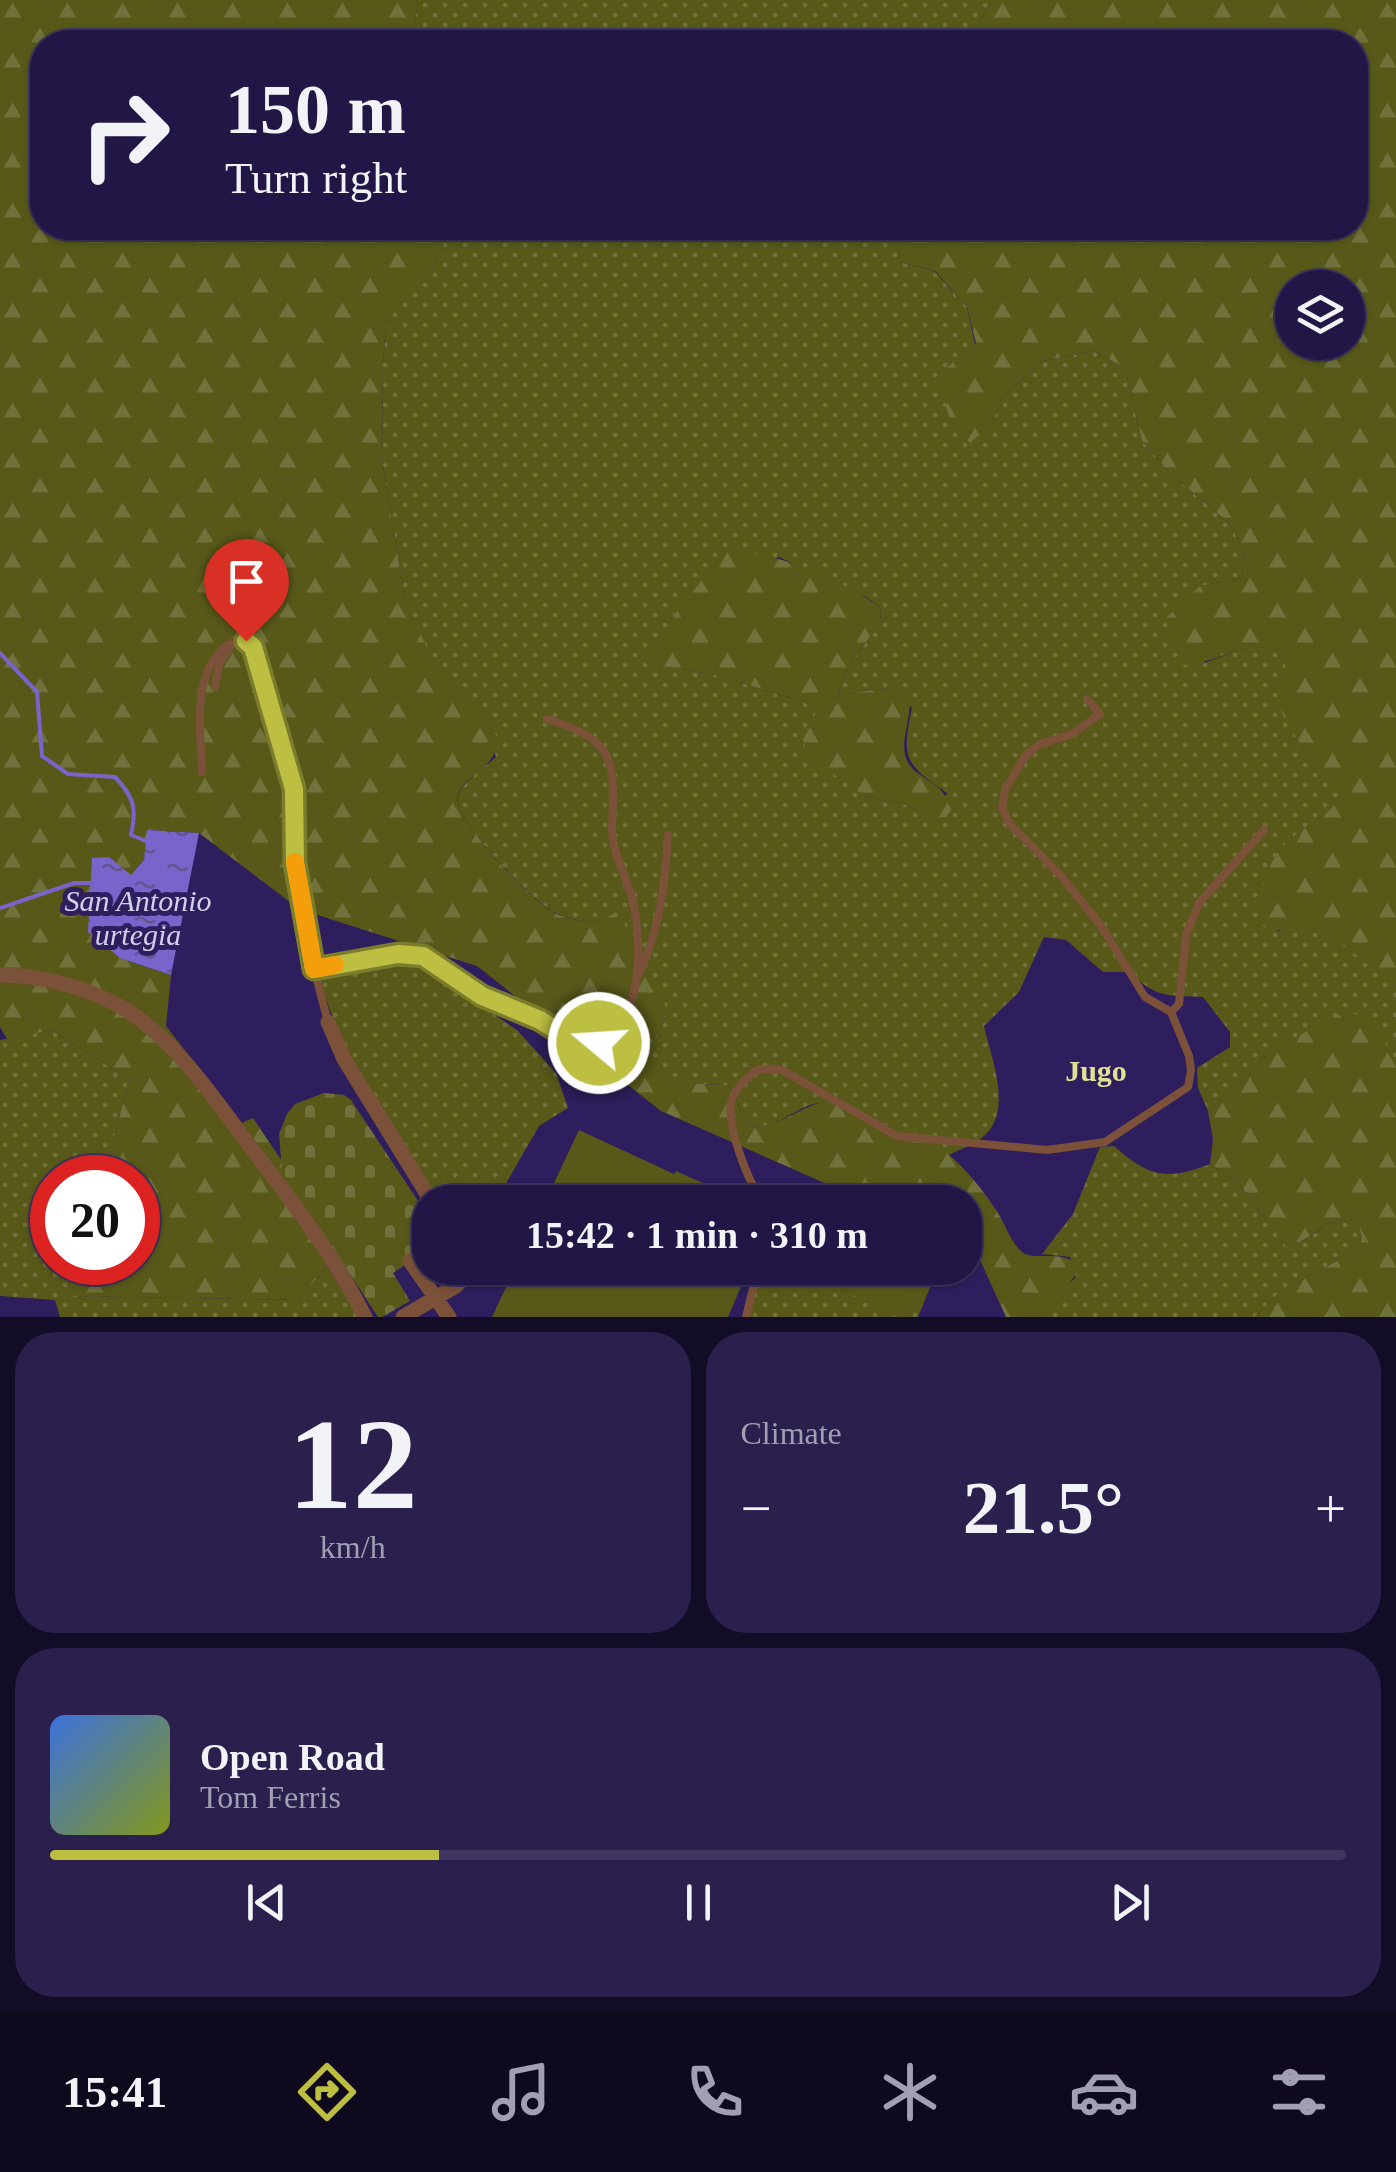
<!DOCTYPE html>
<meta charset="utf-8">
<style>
:root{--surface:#221646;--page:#2a1f4d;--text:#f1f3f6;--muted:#a29fb3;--line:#3f355f;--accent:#bdbf43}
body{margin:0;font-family:"Times New Roman",serif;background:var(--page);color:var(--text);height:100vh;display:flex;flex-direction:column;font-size:38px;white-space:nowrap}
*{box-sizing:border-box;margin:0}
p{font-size:32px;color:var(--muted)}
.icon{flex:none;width:55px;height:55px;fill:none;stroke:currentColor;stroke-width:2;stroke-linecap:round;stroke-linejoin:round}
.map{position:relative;height:1317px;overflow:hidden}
.drawer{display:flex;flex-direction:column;gap:15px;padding:15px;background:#130c26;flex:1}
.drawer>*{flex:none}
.top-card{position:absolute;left:30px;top:30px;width:1338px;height:210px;border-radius:40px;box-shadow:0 2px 8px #0004,0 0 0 2px var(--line);background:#221646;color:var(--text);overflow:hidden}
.controls{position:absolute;left:1275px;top:270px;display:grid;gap:20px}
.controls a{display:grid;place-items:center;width:90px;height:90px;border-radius:50%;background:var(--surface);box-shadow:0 2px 8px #0004,0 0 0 2px var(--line);font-size:50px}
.speed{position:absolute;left:30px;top:1155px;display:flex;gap:20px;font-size:50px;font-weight:700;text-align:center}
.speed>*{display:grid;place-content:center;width:130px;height:130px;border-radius:50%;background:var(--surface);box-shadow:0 2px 8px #0004,0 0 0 2px var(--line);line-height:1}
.speed .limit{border:15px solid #d22;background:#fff;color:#111}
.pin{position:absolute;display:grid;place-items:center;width:85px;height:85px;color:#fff;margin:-102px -42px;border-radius:50% 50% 50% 0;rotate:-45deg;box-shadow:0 0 10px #0007}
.pin .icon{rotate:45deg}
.me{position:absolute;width:110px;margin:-55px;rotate:288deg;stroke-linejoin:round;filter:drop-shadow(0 0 8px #0008)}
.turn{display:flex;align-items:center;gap:35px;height:210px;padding:0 30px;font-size:45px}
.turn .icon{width:130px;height:130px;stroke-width:2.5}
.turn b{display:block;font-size:70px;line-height:85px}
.big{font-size:75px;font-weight:800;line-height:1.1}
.drawer .card{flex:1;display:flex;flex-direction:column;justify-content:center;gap:15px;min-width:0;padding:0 35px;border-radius:40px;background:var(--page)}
.drawer .dial{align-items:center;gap:0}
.dial b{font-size:130px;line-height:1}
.song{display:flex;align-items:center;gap:30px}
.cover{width:120px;height:120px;border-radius:15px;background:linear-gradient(135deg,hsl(220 70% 55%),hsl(70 70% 35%))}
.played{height:10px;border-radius:5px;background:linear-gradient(90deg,var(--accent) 30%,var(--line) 30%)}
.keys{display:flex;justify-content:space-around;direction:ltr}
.heat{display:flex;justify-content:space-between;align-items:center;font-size:55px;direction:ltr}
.drawer .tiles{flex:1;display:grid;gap:15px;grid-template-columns:1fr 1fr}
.card:last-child{grid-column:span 2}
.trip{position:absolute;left:412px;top:1185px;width:570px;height:100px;border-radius:40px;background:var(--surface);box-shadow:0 2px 8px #0004,0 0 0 2px var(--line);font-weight:800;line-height:100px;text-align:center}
.tabs{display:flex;height:160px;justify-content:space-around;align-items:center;background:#0e091c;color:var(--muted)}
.tabs .icon{width:70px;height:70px}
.tabs .current{color:var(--accent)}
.tabs b{font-size:45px;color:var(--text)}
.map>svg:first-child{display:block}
.grass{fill:url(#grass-dots);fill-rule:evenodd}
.forest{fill:url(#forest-firs);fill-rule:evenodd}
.cemetery{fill:url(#cemetery-stones)}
.pitch{fill:#585919}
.water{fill:url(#water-ripples)}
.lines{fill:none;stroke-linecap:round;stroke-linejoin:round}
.stream{stroke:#7864ca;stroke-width:4}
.lane{stroke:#7c5139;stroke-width:8}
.street{stroke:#7c5139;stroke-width:15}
.route-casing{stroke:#7b7c2c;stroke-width:25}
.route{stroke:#bdbf43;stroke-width:18}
.slow{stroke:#f59e0b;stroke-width:18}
.labels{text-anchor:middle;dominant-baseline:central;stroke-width:10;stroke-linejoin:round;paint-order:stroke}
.water-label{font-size:30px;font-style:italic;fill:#d3d0eb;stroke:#2e1e5d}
.neighbourhood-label{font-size:30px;font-weight:bold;fill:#dfe293;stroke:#2e1e5d}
</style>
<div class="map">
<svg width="1396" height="1317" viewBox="0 0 1396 1317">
<defs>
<pattern id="grass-dots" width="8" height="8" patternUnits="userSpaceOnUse" patternTransform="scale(2.5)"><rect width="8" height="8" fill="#585919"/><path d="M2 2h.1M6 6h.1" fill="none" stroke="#70713b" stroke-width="1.8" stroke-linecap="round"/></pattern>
<pattern id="forest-firs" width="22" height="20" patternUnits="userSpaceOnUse" patternTransform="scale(2.5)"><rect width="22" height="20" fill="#585919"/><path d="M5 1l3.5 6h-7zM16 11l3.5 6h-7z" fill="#70713b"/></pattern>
<pattern id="cemetery-stones" width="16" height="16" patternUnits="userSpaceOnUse" patternTransform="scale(2.5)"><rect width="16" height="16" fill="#585919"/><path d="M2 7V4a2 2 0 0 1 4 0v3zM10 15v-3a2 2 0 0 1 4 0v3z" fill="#70713b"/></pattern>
<pattern id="water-ripples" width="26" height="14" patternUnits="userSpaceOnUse" patternTransform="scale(2.5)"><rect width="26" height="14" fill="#7864ca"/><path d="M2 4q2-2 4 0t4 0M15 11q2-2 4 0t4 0" fill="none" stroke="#625691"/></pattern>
</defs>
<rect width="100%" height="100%" fill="#2e1e5d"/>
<path class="grass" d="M418,0H993L966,42H412Z
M449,228H898L900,262L934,271L967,307L992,424L1002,397L1043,361L1094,351L1125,368L1142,441L1172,475L1229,523L1245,553L1242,578L1201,586L1204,663C1238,651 1253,639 1288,654L1301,744L1336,784L1340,797L1334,808L1298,833L1277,931L1319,925L1387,977L1396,987V1060L1268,1052L1242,1083L1208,1111L1198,1088L1197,1068L1230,1047V1032L1203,997C1171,995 1153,999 1132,972H1103L1066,940L1044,937L1019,992L984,1026C991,1059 1013,1108 985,1135C976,1144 960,1149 949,1155C935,1146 921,1143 905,1136C875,1123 856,1099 819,1103C796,1106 783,1126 753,1127C736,1113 741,1099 728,1085C706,1084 638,1087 649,1048C652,1038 660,1027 665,1018L599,922C583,921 569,920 554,912C533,902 452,818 458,796C462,782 485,767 496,757L483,714L432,661L405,600L382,459L383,363L386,326L394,303L435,264ZM779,557L866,597L880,607L881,622L849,665L838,695L887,688L912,708C901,759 905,764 947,793L934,818L906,805L865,796L817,710L804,702L716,675L646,663L677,611Z
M395,963L424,967L517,1030L556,1073L568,1108L539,1126L497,1199L492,1202H439C394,1132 341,1060 320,978Z
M52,1030L129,1079L104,1177L52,1178V1262L82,1263L74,1296L299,1300L327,1266L360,1317H60L55,1300L0,1296V1040Z
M1114,1146C1149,1177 1167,1181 1210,1164L1237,1181L1286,1246C1312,1243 1327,1214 1355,1221C1362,1233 1365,1239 1356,1251L1282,1290L1255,1317H1044L1049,1302L1076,1277L1070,1257L1042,1254L1073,1214L1100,1147Z
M758,1268H896L931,1285L918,1317H746Z"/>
<path class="forest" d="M0,0H418L412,42H42V228H449L435,264L395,303L386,326L383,363L382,459L405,600L433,661L483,714L499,740C492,772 468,772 458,794C449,815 533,902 553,912C568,920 582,921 598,922V917L613,915L624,922C629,936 632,952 640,965C647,978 660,991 665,1005C668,1015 662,1025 657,1034C628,1087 694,1083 728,1085C741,1099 736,1113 753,1127C785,1126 809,1098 840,1100C865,1103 884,1127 907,1137C921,1143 936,1144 949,1155C965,1168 982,1189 994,1207C1004,1220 1010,1242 1022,1252C1035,1262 1060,1248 1080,1266C1072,1287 1051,1295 1044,1317H1006L976,1251L965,1245V1202H868L661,1111L477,966L299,909L199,833L148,830L144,860L130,876L120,958L171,975L166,1026L241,1123L253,1118L338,1244L327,1266L299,1300L73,1296L82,1263L138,1262V1178L104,1177L129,1079L52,1030L7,1039L0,1027Z
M993,0H1396V987L1319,925C1299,928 1274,937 1259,921C1260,881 1269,853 1303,829C1317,819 1332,812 1340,797C1335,781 1324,771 1314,759C1281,722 1269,700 1287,654C1244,635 1227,662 1183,665L1166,618L1200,586L1242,578L1245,553L1229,523L1172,475L1142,441L1125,368L1094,351L1043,361L1002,397L992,424L970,443L951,422L937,376L976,343L967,307L935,271L900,262L898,228H1355V42H966ZM1292,288H1348V342H1292Z
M726,550C779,553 836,576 880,607L881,622L849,665L838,695L887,688L907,695C915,716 899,736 906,758C915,782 942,776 951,810L946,817L934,818L906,805L865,796L813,760L805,750L803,737L817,710L804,702L716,675L645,663L677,611Z
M1356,1014L1370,1019L1396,1060V1317H1255L1282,1290L1356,1251C1365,1239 1362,1233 1355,1221C1327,1214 1311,1243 1286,1246L1237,1181L1210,1164L1213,1139L1208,1111L1242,1083L1268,1052L1337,1015Z"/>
<path class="cemetery" d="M324,1093L344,1095L351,1100L430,1219V1248L393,1273L410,1301L382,1317H378L282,1171L279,1134L287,1114L295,1104Z"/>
<path class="pitch" d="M579,1130L674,1174L676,1171L745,1202H545Z
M515,1268H749L728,1317H492Z
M798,1268H869L919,1292L906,1317H897Z"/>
<path class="water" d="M147,830L199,833L171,975L120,958L88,932L92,858L109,857L131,875L144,860Z"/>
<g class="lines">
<path class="stream" d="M0,653L37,692L42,756L68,774L115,777C134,797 137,808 131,835L146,841
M0,908L74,883H91"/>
<path class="lane" d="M215,687L219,665L235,639L246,641L253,647L294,789L295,863L313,965L328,1022
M202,772C201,729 190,676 227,645
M314,969C347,963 386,949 419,956C444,961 461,986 483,997C501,1007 521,1011 540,1020C555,1028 569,1042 587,1044C617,1048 635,999 637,976C640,947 638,913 628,886C622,867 611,847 612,827C615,762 617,740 547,719
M639,974C660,928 665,885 668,835
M1171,1012L1179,1004L1186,935L1199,903L1264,830
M763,1202C749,1184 724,1122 732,1099C736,1088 748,1076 758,1069L782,1070L897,1136L1047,1150L1105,1142L1188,1087L1191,1070L1189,1056L1171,1012L1145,997L1101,926L1062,877L1009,823L1002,808L1005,790L1026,755L1040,744L1072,734L1100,714L1087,699
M746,1317L758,1268"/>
<path class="street" d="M0,975C40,975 90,988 125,1009C177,1042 213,1097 249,1145C291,1200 334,1255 365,1317
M328,1022L344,1059L432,1202
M410,1261L449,1317
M403,1317L456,1286L469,1271L468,1268"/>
</g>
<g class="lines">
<g class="route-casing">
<path id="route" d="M246,641L253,647L294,789L295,863L314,969L398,954L423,956L482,996L540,1020L568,1038L588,1044L599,1043"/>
</g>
<use href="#route" class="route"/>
<path class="slow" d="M295,862L314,969L335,965"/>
</g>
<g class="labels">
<g class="water-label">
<text x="138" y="900">San Antonio<tspan x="138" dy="34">urtegia</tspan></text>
</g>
<g class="neighbourhood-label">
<text x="1096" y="1070">Jugo</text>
</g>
</g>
</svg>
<div class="controls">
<a><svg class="icon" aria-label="layers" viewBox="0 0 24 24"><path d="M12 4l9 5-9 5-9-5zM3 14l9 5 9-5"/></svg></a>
</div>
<div class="speed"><div class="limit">20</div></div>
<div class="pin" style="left:246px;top:641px;background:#d93025"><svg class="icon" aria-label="arrive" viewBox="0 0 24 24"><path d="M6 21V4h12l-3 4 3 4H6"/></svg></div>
<svg class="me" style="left:599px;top:1043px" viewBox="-20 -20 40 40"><circle r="17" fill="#bdbf43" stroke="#fff" stroke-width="3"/><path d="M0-11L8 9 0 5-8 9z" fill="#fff"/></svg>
<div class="trip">15:42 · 1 min · 310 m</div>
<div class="top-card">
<div class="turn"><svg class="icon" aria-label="right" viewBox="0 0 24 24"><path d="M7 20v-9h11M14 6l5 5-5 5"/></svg><div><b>150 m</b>Turn right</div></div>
</div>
</div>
<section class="drawer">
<div class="tiles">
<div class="card dial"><b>12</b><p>km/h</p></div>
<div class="card"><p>Climate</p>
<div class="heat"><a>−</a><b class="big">21.5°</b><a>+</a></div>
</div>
<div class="card">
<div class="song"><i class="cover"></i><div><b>Open Road</b><p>Tom Ferris</p></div></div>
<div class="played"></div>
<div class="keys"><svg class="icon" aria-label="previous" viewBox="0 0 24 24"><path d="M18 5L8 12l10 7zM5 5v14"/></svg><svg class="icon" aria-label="pause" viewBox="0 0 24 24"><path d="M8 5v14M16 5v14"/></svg><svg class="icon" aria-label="next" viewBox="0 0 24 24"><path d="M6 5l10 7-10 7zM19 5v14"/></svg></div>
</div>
</div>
</section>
<nav class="tabs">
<b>15:41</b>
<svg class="icon current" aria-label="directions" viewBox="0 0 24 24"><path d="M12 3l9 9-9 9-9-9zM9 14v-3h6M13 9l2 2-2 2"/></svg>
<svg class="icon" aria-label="music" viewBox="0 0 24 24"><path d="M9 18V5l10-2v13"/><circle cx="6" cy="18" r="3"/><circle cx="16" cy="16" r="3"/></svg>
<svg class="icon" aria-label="phone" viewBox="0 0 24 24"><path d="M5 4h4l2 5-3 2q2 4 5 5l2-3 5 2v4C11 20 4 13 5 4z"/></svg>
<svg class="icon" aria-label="climate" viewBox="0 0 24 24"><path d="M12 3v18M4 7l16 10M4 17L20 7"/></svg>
<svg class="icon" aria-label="car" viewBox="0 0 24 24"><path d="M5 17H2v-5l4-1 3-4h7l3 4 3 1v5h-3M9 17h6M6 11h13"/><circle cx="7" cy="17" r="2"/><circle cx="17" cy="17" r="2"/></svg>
<svg class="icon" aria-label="filters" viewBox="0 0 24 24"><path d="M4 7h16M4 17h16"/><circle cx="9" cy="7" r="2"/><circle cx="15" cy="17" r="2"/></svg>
</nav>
